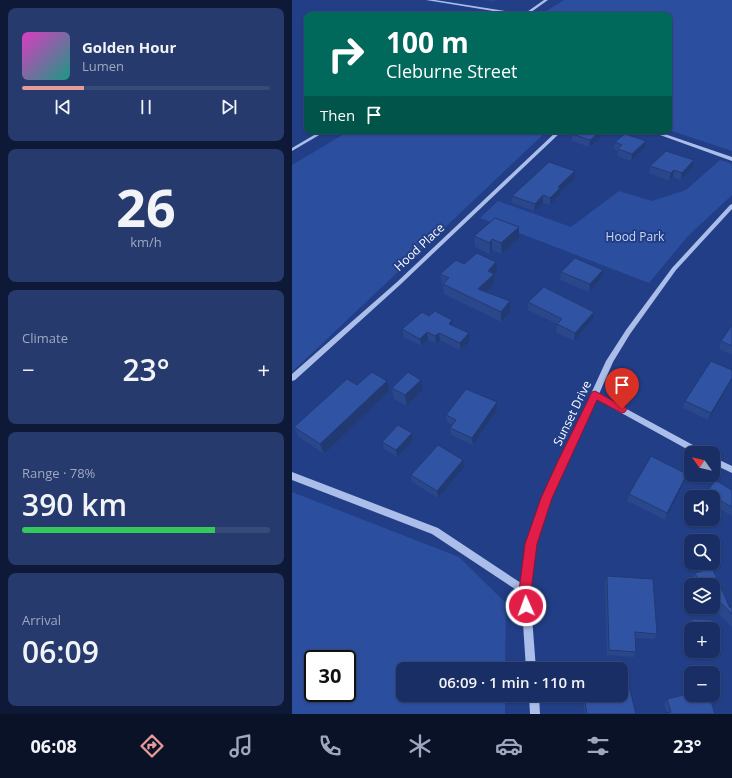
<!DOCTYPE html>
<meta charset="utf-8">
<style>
:root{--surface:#192e64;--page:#263a6d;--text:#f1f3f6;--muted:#9fa8bf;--line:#374a78;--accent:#e69b98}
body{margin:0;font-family:"Open Sans",sans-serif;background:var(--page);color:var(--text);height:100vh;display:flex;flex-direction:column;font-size:15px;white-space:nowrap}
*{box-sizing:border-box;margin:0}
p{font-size:13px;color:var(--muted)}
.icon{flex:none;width:22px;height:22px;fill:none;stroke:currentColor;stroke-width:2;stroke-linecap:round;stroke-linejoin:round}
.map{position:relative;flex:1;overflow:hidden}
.drawer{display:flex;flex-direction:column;gap:8px;padding:8px;background:#0e1937;width:292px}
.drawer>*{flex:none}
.top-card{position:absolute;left:12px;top:12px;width:368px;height:122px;border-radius:8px;box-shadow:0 1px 3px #0004,0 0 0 1px var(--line);background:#00695c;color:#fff;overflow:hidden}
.needle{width:26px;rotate:304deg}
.fabs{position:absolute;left:392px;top:446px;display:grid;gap:8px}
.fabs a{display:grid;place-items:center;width:36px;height:36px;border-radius:8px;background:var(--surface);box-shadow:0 1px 3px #0004,0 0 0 1px var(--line);font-size:20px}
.speed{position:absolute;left:12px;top:650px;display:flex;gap:8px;font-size:20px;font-weight:700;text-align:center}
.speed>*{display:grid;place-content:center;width:52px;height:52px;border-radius:50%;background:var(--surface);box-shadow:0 1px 3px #0004,0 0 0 1px var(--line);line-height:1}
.speed .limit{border:2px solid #111;border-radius:6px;background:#fff;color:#111}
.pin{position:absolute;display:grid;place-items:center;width:34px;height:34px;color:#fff;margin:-41px -17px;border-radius:50% 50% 50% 0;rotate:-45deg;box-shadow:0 0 4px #0007}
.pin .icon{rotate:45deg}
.me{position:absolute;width:44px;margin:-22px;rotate:358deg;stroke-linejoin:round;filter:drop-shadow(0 0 3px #0008)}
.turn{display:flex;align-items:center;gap:14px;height:84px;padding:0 16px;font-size:18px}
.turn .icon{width:52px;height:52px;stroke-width:2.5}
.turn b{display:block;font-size:28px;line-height:34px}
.then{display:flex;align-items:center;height:38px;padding:0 16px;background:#0003;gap:8px;font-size:15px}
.big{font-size:30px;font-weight:600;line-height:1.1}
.drawer .widget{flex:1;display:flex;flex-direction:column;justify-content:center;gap:6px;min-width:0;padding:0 14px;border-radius:8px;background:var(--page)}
.drawer .dial{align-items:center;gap:0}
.dial b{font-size:52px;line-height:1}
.song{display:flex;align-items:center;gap:12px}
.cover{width:48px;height:48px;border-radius:6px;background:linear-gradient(135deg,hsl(310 70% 55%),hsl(170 70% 35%))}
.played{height:4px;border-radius:2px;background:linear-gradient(90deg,var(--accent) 25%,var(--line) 25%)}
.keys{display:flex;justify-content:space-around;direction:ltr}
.heat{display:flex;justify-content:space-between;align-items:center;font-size:22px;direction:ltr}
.charge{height:6px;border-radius:3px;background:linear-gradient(90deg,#34c759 78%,var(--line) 0)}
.trip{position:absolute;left:104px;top:662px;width:232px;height:40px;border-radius:8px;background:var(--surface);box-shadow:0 1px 3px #0004,0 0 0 1px var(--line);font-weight:600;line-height:40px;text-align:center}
.tabs{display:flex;height:64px;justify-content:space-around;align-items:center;background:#0a1228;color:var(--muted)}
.tabs .icon{width:28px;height:28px}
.tabs .selected{color:var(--accent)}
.tabs b{font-size:18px;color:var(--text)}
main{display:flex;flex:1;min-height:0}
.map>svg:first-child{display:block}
.green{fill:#2b4e9e;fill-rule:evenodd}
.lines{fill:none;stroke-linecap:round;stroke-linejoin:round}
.minor{fill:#abbee9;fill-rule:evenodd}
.wall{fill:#2a478c}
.shaded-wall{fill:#223a72}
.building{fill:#3153a3;stroke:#223a72}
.route{fill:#e11d48;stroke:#92132f}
.labels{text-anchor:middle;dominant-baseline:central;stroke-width:4;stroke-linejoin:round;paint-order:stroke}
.park-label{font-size:12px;fill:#cfdbf7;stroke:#213e86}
.street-label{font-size:12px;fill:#fff;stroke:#213e86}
</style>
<main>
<section class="drawer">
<div class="widget">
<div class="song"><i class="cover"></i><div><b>Golden Hour</b><p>Lumen</p></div></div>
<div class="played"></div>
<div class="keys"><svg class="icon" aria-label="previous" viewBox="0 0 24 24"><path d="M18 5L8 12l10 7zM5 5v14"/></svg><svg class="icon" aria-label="pause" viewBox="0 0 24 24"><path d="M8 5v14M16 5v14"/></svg><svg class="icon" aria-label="next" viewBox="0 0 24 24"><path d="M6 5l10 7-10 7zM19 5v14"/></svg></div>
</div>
<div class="widget dial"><b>26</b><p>km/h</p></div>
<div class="widget"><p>Climate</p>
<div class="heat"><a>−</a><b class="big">23°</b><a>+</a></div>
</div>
<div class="widget"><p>Range · 78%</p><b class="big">390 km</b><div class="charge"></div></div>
<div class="widget"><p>Arrival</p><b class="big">06:09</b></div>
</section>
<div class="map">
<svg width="440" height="714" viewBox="0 0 440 714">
<rect width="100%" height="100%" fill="#213e86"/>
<path class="green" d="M272,0H440V151L377,130V15H248Z
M57,131H255L0,372V165Z
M428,160L440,164V195L396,236L357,283L188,218L206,201L279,227L327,191L360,201L394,190Z
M0,492L167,557L214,603L213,669H111V695H213V714H0ZM21,659H55V693H21Z"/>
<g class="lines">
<path class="minor" d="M134,0H143L232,14L252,0H256L235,15H226Z
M29,131H34L0,151V148Z
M265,131H270L109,284L3,380L0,381V374L105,282Z
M357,131H364L440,157V161Z
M440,204V209L384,270L338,334L321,362L307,394L412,451L413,453H402L304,399L259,498L243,544L238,591L244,669H234L229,593L140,534L0,480V472L146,528L229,583L235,544L251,498L314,361L334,330L380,268L438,205Z
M421,457L440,466V473L421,464Z
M237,695H247L248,714H238Z"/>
</g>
<path class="wall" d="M191,0H204L201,2Z
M284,131H310L309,137L297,147L280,141V134Z
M323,142L353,148L339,161L325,156L326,151L322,149Z
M358,166L400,168L389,180L381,177L377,181L357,173Z
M283,179L268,192V195L258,205L251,203L242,211L220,203V196Z
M182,236L227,238L210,254L200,250L198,254L183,247Z
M172,264L205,272L202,275V284L194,292L218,301V312L209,322L152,294L151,285L150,284L148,274Z
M269,272L310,277L297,292L268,280Z
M236,302L302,312L301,319L282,341L264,332L265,324L236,310Z
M137,316L161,326L178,341L168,350L148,340L144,344L136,339L129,346L112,337L110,329Z
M440,325V355L427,349L429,341Z
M440,370L416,420L391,408L393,401Z
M129,380L131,390L115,406L102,399L100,388Z
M65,385L97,391L32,454L7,437L2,427Z
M205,410L181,445L159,435L158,428L161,425L155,422L154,415Z
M120,433L121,440L105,457L92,449L90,442Z
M172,467L146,498L120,482L119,475Z
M395,474L393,481L373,520L335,501L337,494Z
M440,490V516L421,505V497H413L415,493Z
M420,568L438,608L440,605V627L420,607H421V585H401L399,581L403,573Z
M315,576L365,634L362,639L343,638L344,652L342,657L315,655L313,582Z
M400,619L421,620L425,650L421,655L400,654V651H421V629H399V644L397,624Z
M290,695H329L344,714H293Z
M375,699L423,714L375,713L372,704Z"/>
<path class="shaded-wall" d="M309,131H310L309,137L297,147L298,140Z
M354,141L353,148L339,161L340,154Z
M402,160L400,168L389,180L390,173Z
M382,170L381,177L377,181L379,173Z
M283,171V179L268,192V195L258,205V198L266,187Z
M251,195V203L242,211L243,204Z
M227,227V238L210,254L209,243Z
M200,239V250L198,254V243Z
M204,262L205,272L202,275V284L187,299L186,289L196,271Z
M311,270L310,277L297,292L298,284Z
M218,301V312L209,322V312Z
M302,312L301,319L282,341L283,333Z
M160,320L161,328L157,324Z
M135,332L136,339L129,346L128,339Z
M147,333L148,340L144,344L143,336Z
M177,333L178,341L168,350V343Z
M440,378V380L416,420L419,413Z
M129,380L131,390L115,406L113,395Z
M95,381L97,391L32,454L28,444Z
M205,402V410L181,445L180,438Z
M120,433L121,440L105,457L104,450Z
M171,460L172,467L146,498L145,491Z
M395,474L393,481L373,520L375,513Z"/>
<path class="building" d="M284,131H309L298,140L280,134Z
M333,134L354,141L340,154L326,149L330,145L323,142Z
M374,151L402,160L390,173L382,170L379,173L358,166Z
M257,162L283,171L266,187L268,188L258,198L251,195L243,204L220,196Z
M203,218L227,227L209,243L200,239L198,243L182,236Z
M185,253L204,262L196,271L202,274L186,289L218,301L209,312L151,284L157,278L148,274L164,260L172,264Z
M283,258L311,270L298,284L269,272Z
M252,287L302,312L283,333L265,324L270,319L236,302Z
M143,311L160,320L157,324L177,333L168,343L147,333L143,336L135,332L128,339L110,329L130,312L137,316Z
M440,325V346L429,341Z
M419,361L440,370V378L419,413L393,401Z
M80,372L95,381L28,444L2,427L55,379L65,385Z
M116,372L129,380L113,395L100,388Z
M174,389L205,402L180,438L158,428L164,420L154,415Z
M106,425L120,433L104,450L90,442Z
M146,445L171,460L145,491L119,475Z
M359,456L395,474L375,513L337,494Z
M423,480L440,490V507L415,493Z
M420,568L438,608L440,605V614L421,595V585H411L407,582L403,573Z
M315,576L361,579L365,634L343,632L344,652L317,650Z
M400,619L421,620L425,650H421V629H401Z
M336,682L344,714H295L292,695H329V683Z
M399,693V695H417L423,714H371L379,712L375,699Z"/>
<path class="route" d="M303,391L333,407L335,409L333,412L330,413L305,400L260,498L245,544L239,591L240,606L238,611L234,613L230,611L227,591L233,544L249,498L266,461L300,392Z"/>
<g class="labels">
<g class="park-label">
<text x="343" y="236">Hood Park</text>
</g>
<g class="street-label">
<text transform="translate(127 247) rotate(-43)">Hood Place</text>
<text transform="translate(280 413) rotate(-64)">Sunset Drive</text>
</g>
</g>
</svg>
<div class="fabs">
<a><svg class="needle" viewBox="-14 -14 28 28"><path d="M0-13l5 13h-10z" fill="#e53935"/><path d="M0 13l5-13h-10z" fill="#9fa8bf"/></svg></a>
<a><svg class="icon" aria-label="sound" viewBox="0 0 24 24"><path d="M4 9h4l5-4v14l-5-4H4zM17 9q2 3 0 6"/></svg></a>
<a><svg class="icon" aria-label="search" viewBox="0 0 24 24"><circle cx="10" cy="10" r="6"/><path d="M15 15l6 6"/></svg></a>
<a><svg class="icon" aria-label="layers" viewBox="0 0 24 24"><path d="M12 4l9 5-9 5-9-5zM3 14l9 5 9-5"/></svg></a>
<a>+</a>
<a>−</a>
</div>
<div class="speed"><div class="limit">30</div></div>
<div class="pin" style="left:330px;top:409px;background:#d93025"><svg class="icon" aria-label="arrive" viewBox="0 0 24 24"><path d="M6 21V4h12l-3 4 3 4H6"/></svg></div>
<svg class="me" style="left:234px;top:606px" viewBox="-20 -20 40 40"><circle r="17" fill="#e11d48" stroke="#fff" stroke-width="3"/><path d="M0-11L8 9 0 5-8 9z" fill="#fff"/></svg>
<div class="trip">06:09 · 1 min · 110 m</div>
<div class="top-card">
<div class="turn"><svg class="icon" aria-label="right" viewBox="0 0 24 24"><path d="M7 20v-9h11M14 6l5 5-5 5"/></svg><div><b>100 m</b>Cleburne Street</div></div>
<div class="then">Then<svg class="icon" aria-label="arrive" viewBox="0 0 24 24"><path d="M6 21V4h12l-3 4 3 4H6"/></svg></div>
</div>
</div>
</main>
<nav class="tabs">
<b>06:08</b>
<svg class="icon selected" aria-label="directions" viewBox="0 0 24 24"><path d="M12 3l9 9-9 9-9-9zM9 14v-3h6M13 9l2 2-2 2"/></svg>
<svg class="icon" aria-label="music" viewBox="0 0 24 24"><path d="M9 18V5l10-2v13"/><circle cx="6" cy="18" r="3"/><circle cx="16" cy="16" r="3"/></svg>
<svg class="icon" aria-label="phone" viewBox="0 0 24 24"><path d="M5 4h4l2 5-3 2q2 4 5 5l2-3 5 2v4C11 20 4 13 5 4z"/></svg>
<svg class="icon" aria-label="climate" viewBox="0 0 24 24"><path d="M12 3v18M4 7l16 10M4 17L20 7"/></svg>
<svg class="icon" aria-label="car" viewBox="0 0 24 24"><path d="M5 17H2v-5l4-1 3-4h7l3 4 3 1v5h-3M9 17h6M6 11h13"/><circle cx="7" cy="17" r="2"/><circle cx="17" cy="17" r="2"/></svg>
<svg class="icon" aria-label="filters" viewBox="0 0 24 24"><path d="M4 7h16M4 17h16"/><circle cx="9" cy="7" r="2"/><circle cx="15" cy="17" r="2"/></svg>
<b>23°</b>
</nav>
